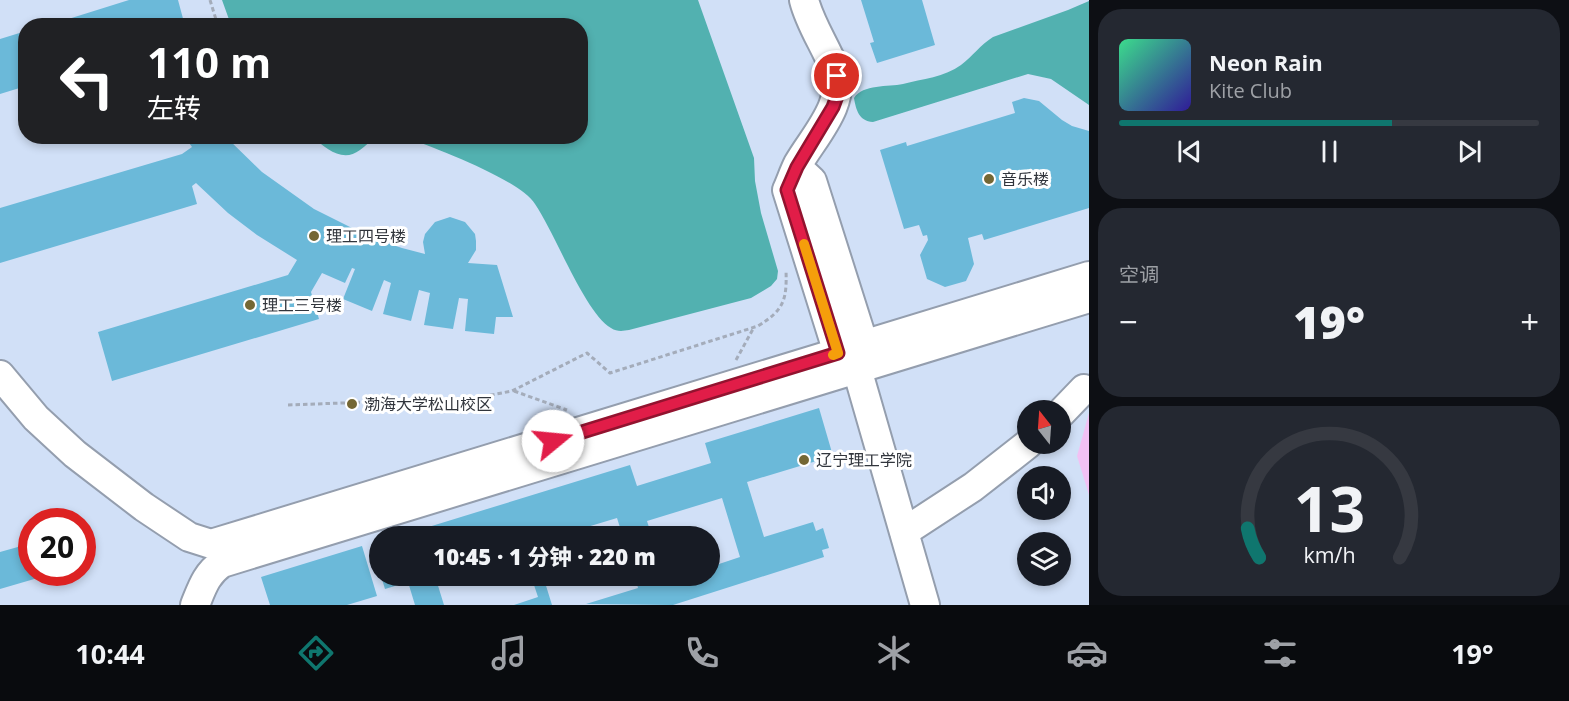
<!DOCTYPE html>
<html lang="zh">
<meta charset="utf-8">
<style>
:root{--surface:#171b24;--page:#242831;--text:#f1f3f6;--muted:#9ea1a6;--line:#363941;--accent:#0f766e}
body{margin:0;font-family:"Open Sans","Noto Sans SC",sans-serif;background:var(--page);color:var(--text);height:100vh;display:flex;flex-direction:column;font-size:22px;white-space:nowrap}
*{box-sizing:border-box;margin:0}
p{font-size:20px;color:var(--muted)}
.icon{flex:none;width:33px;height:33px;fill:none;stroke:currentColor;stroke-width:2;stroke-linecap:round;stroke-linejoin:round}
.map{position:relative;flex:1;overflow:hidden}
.drawer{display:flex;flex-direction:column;gap:9px;padding:9px;background:#0d0f14;width:480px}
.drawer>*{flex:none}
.top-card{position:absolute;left:18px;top:18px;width:570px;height:126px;border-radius:24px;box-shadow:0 3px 9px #0003;background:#202124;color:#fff;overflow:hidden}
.needle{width:39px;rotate:343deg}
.controls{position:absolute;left:1017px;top:400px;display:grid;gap:12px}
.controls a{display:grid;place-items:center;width:54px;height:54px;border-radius:50%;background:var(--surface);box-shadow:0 3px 9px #0003;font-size:30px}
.speed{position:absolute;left:18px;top:508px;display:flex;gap:12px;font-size:30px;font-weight:700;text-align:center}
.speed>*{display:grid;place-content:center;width:78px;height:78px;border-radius:50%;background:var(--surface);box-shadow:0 3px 9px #0003;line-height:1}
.speed .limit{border:9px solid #d22;background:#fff;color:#111}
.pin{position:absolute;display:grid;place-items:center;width:51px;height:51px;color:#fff;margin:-26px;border:3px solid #fff;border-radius:50%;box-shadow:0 2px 6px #0007}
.me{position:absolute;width:66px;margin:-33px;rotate:73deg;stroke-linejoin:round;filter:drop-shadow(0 0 4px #0008)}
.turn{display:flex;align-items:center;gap:21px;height:126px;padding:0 30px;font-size:27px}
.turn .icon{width:78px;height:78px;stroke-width:2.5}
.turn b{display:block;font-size:42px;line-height:51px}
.big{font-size:45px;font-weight:800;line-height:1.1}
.drawer .card{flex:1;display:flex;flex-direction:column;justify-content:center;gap:9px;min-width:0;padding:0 21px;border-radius:24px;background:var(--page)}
.drawer .dial{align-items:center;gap:0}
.dial svg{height:156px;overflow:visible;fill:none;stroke:var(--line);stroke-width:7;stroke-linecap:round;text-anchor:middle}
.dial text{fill:var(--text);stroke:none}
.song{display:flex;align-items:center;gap:18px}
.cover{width:72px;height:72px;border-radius:9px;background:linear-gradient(135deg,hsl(150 70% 55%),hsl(250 70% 35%))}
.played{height:6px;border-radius:3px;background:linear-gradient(90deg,var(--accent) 65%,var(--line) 65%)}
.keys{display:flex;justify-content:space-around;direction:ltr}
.heat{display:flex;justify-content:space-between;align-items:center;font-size:33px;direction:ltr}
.trip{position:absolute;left:369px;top:526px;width:351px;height:60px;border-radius:30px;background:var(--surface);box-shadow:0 3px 9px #0003;font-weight:800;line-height:60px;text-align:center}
.tab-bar{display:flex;height:96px;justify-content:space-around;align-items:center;background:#090b0e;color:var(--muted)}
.tab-bar .icon{width:42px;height:42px}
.tab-bar .current{color:var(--accent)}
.tab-bar b{font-size:27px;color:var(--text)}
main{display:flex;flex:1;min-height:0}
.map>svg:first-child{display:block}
.built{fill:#d1e0f7;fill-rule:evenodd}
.green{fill:#f2c1f4}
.water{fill:#52b1b0}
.building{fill:#6bb9d9}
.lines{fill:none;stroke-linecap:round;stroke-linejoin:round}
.minor-casing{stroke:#949eae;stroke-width:32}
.path{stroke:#a4acba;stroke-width:3;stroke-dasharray:4.5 3;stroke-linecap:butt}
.minor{stroke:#fff;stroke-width:28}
.route-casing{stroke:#92132f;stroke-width:15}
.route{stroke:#e11d48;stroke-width:10}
.slow{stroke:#f59e0b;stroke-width:10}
.poi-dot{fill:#746734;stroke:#fff;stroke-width:2}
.labels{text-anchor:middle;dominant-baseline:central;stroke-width:6;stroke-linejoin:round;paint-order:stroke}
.poi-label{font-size:16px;fill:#31353c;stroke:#fff;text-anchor:start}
</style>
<main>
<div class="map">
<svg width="1089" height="605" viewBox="0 0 1089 605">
<rect width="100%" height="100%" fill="#e0ebfc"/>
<path class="built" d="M0,0H1089V605H0ZM26,26H580V136H26ZM1028,411H1060V444H1028ZM1028,477H1060V510H1028ZM32,522H82V573H32ZM380,537H710V576H380ZM1028,543H1060V576H1028Z"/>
<path class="green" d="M1089,413V495L1077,456Z"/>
<path class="water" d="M222,0H698L754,158L755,181L761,213L778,271L777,279L771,286L751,298L629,330C623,331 617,332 611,328C585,313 555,233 535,204C519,179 436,149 406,137L580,136V26L231,25Z
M1089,1V105L1051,79L1028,74L873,122C859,121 856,110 854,98C863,84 888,87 903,84C922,79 945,77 961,65C973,56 980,45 993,37L1068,10Z
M313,137H375C370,141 366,146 360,150C343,163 326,149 313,137Z"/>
<path class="building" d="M129,0H178L185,26H46Z
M861,0H922L935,45L877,63L870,43L874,42Z
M26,31V86L0,94V39Z
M1024,98L1039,101L1062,120L1072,126L1089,131V208L984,240L982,234L968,238L974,264L966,281L945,287L927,279L920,255L928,240L927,235L923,236L919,225L904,229L880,150L906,142L907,146L1015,113L1012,102Z
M184,136H225L262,172L314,209L372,238L402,248L425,254L423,242L425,234L435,222L450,217L465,222L475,234L476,241V250L468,263L497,265L513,317H496L494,334L465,331L468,299L459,298L453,329L424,325L430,293L419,290L411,321L383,314L391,283L384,280L372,311L343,299L355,269L352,268L345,283L322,273L311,292L319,319L112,381L98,332L288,275L297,260L257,235L228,213L196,183L192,186L197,204L0,263V208L182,154L192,147Z
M819,408L833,456L747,482L764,537L813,522L816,531L823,528L829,548L822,550L824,557L673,605L586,604L638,588L635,576H664L666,580L679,576H710V567L740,557L722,498L647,521L652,537H623L617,518L554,537H515L513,531L494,537H410L409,533L630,465L637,486L711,463L705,443Z
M82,528L93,561L82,564Z
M32,543V573L72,574L49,580L48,575L0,589V552Z
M362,546L377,596L347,605H270L261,577Z
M381,576H435L444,605H415L408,582L385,589Z
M531,576H543L552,605H514L538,597Z"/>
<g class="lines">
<g class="minor-casing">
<path id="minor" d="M804,0C810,24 825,45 834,68C848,102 814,136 798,164C794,172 791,181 787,190L838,353
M797,167L812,181L864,345
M857,369L925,605
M0,375L36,418L75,454L144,507L189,537L211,544L1089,276
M1060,414L1084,389
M904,532L973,487L1028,444
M195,605C202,588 206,574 222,563L1089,298"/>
</g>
<path class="path" d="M210,0L218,26
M736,360L753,329
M514,391L567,410
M288,405L476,398L512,391L587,353L610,373L758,326C784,310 787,300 786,270"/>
<use href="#minor" class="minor"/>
</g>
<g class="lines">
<g class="route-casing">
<path id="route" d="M553,441L838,353L787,190L797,167L833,107L837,96V76"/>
</g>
<use href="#route" class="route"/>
<path class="slow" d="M804,244L838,353L833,355"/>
</g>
<g class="poi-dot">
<circle cx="989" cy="179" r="6"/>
<circle cx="314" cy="236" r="6"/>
<circle cx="250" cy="305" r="6"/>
<circle cx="352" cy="404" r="6"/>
<circle cx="804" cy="460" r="6"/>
</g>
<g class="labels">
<g class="poi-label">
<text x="1001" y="179">音乐楼</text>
<text x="326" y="236">理工四号楼</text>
<text x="262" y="305">理工三号楼</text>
<text x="364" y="404">渤海大学松山校区</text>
<text x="816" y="460">辽宁理工学院</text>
</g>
</g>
</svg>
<div class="controls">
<a><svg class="needle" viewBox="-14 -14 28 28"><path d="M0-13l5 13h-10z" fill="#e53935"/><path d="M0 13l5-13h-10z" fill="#9ea1a6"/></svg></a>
<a><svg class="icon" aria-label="sound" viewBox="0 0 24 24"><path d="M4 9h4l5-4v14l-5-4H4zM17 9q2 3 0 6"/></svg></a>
<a><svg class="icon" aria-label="layers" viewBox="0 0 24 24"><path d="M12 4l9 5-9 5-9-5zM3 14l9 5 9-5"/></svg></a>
</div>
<div class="speed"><div class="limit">20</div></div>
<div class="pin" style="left:837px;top:76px;background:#d93025"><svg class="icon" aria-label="arrive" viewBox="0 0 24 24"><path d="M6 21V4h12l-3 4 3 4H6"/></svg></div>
<svg class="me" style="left:553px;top:441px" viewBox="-20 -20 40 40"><circle r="19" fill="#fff"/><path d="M0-13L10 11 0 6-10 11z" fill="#e11d48"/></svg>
<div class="trip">10:45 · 1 分钟 · 220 m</div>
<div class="top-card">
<div class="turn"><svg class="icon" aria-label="left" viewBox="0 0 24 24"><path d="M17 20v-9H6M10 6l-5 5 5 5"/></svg><div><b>110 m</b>左转</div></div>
</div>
</div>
<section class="drawer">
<div class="card">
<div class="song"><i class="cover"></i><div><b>Neon Rain</b><p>Kite Club</p></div></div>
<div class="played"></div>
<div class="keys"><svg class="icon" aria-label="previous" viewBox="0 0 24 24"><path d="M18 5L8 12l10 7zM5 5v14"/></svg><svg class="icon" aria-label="pause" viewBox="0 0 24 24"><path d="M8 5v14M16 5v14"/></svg><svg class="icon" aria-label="next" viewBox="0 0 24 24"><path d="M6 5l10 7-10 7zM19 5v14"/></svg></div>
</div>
<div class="card"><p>空调</p>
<div class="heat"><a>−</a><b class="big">19°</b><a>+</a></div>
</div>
<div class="card dial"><svg viewBox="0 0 100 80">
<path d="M14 69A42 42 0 1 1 86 69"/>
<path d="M14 69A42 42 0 0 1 8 54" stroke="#0f766e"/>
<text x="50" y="56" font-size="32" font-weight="700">13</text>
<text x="50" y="72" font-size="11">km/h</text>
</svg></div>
</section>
</main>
<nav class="tab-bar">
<b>10:44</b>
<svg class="icon current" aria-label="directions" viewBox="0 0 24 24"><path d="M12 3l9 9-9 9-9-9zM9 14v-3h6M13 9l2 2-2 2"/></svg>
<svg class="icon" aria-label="music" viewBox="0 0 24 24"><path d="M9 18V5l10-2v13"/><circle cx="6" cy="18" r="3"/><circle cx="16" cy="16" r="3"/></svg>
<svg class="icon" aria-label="phone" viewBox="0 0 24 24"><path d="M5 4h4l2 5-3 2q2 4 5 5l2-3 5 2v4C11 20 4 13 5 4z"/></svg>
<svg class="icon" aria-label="climate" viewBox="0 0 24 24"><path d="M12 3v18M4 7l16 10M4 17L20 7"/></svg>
<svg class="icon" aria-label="car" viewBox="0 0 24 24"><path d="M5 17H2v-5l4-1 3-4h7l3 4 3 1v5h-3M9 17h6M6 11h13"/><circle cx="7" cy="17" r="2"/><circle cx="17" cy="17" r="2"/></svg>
<svg class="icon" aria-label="filters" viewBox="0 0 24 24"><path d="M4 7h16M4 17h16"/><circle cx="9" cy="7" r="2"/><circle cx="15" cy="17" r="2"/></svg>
<b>19°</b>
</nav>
